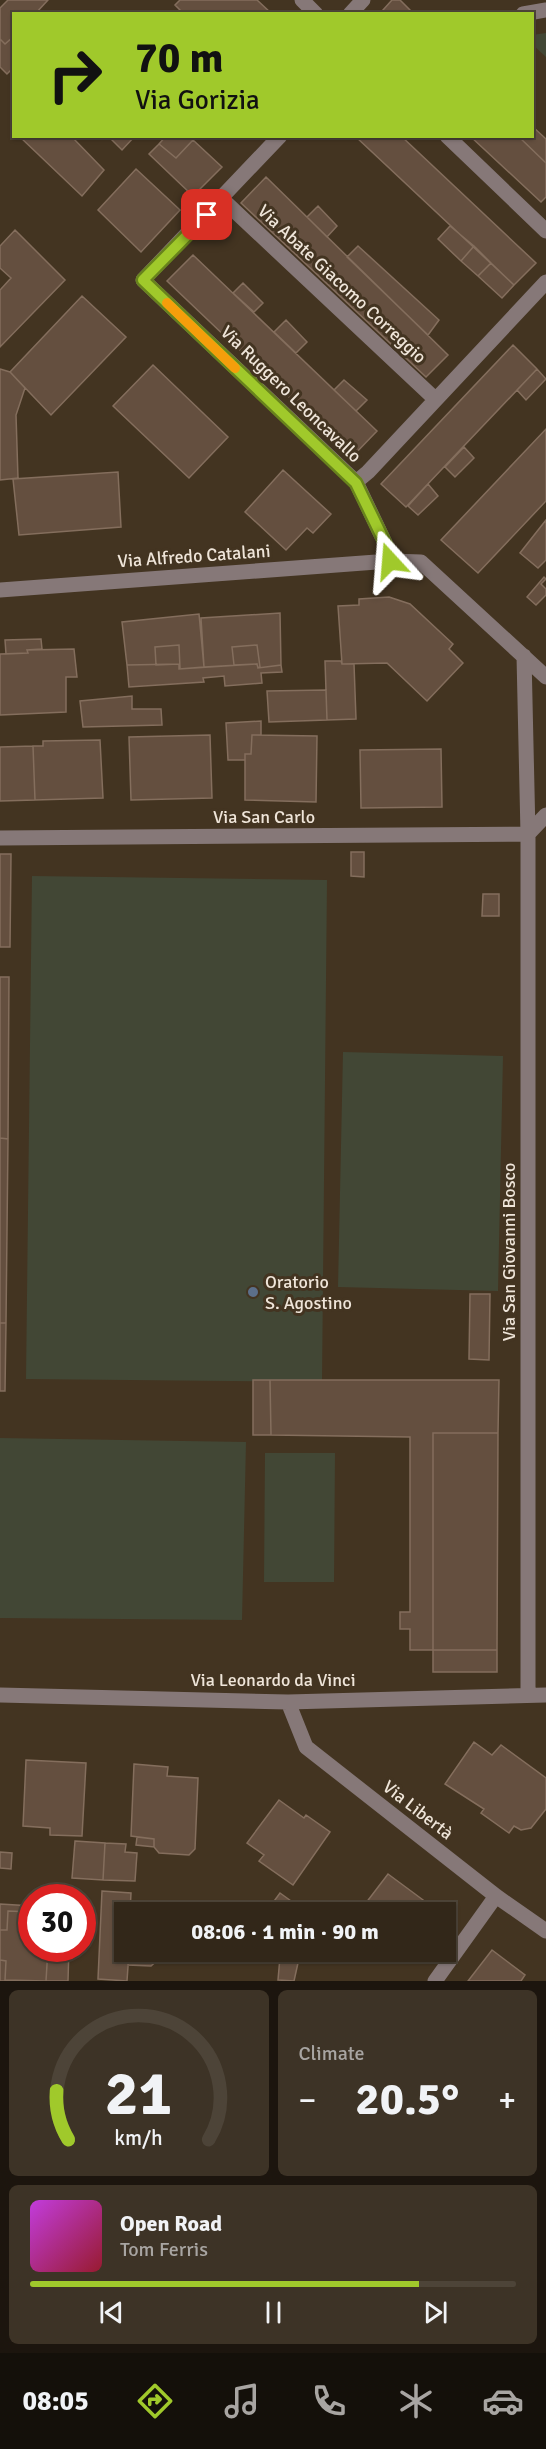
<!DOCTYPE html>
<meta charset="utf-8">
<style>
:root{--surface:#322719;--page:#3d3326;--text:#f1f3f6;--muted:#a8a5a2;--line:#4d4438;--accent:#a0c92b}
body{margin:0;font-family:Signika,sans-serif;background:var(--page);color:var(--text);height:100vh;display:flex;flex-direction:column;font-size:22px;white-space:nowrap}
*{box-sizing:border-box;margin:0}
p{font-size:20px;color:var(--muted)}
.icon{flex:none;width:33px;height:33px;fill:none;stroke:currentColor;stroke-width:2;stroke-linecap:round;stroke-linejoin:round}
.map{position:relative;height:1981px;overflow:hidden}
.details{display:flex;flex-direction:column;gap:9px;padding:9px;background:#1c150e;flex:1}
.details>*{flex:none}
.top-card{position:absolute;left:12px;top:12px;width:522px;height:126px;border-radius:0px;box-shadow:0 2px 4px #0004,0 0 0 2px var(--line);background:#a0c92b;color:#111;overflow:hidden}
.speed{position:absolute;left:18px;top:1884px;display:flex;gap:12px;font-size:30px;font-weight:700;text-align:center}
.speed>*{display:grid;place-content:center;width:78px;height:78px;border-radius:50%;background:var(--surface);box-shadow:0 2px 4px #0004,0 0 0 2px var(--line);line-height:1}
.speed .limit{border:9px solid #d22;background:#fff;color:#111}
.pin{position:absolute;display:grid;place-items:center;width:51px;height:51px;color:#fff;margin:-26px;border-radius:12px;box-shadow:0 3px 9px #0006}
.me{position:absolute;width:66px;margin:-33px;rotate:341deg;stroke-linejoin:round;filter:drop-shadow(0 0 4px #0008)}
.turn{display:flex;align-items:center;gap:21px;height:126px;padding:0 24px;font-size:27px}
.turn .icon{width:78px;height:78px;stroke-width:2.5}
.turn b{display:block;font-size:42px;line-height:51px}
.big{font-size:45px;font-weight:700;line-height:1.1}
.details .widget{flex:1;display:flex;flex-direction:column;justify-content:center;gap:9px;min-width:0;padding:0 21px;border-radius:9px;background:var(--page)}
.details .dial{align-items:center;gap:0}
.dial svg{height:156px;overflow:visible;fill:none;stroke:var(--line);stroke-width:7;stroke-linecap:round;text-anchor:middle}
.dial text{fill:var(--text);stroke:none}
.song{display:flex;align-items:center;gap:18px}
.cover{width:72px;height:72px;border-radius:9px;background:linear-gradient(135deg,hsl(290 70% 55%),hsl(350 70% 35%))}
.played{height:6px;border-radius:3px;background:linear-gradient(90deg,var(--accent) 80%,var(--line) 80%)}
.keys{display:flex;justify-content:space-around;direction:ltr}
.heat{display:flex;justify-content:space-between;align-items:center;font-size:33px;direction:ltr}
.details .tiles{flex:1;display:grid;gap:9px;grid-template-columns:1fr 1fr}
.widget:last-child{grid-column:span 2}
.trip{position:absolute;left:114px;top:1902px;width:342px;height:60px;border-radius:0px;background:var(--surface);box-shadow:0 2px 4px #0004,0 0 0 2px var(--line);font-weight:700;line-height:60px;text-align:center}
.tab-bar{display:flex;height:96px;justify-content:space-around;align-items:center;background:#14100a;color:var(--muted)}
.tab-bar .icon{width:42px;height:42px}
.tab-bar .current{color:var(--accent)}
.tab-bar b{font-size:27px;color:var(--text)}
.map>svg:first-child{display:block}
.green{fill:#424735}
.building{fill:#644f3f;stroke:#846e5d;stroke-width:1.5}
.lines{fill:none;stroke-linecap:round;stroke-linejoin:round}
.minor{stroke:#867878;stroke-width:15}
.route-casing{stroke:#68831c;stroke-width:15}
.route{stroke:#a0c92b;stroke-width:10}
.slow{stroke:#f59e0b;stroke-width:10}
.service-dot{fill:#5c6f8a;stroke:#433421;stroke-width:2}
.labels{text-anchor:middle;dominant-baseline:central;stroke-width:6;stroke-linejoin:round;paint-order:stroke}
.street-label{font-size:18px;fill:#efe5d9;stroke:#433421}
.poi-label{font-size:18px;fill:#efe5d9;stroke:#433421;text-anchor:start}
</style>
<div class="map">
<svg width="546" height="1981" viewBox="0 0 546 1981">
<rect width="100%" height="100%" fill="#433421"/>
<path class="green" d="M546,33V57L533,45L532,35Z
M32,876L327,880L322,1382L26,1379Z
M343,1052L503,1056L498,1291L338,1287Z
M0,1438L246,1442L242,1620L0,1618Z
M265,1453H335L334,1582H264Z"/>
<path class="building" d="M8,0H48L35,14H14V36L5,44L0,39V8Z
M180,0H257L272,14H184L175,5Z
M392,0H400L414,14H387L383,10Z
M12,38L14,67L7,74L0,67V39L5,44Z
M532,126L546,139V163L518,136H532Z
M19,136H71L104,170L82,196Z
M108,136H135L122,150Z
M166,136H192L193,140L176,158L159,144Z
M355,136H401L536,263L514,285Z
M470,136H518L546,163V197L541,202Z
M193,140L222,167L193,196L149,154L159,144L176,158Z
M136,169L180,210L141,252L98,210Z
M266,177L448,355L426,377L241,203Z
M318,206L337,226L327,237L307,217Z
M450,226L474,246L461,261L438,239Z
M15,230L65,280L0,347V290L11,278L0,268V246Z
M358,246L439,320L428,335L347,257Z
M474,246L491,263L478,276L461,261Z
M193,255L377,431L352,457L167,281Z
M491,263L514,285L502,298L478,276Z
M243,283L263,303L254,312L233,293Z
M82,296L126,337L51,415L10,372Z
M286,320L307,342L296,353L274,332Z
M513,345L537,369L406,507L381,484Z
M153,365L228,437L189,478L113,406Z
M0,369L10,372L25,388L16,415L18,478L0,480Z
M537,369L546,379L526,400L517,390Z
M344,380L367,400L356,411L334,390Z
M546,429V501L478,573L441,540Z
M464,447L474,458L455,477L445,467Z
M283,470L331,514L313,533L307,528L286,550L245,512Z
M118,472L121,527L19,535L13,479Z
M428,484L438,496L418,515L408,506Z
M546,520V560L538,568L520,553Z
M544,577L546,579L541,584L546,589V595L536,605L527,597Z
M389,597L410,604L453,644L449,649L463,663L427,701L387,663L342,664L338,606L359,605V599Z
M280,613L281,665L258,668L257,664L204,667L201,618Z
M199,614L204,667L179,669V664L127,665L122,622Z
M41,639L42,649L27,650L28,653L6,654L5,640Z
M179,645L180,668L179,664L156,665L155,647Z
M257,645L260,667L258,668L257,664L234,665L232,647Z
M74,649L77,677H66V712L0,715V654L28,653L27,650Z
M325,661H341L342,664H354L356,719L327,720Z
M179,664V669L257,664L258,668L281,665L282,672L261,673L262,683L225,686L224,676L203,678L204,682L129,687L127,665Z
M326,690L327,720L269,722L267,691Z
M132,696V709H161L162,725L83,727L80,701Z
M261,721V735H252L251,754H245V760H228L226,723Z
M210,735L212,798L131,800L129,737Z
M252,735L317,736L316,802L245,800V754H251Z
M100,740L103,798L35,800L33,746H43V741Z
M33,746L35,800L0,801V747Z
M441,749L442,807L361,808L360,750Z
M351,852H364V877L351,876Z
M0,854H11L10,947H0Z
M483,894H499V916H482Z
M0,977H9L8,1139L0,1138Z
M0,1138L8,1139L6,1323H0Z
M470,1294H490L489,1360L469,1359Z
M0,1323H6L5,1391H0Z
M253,1380H270L271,1435H253Z
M270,1380H499L498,1433H433V1650H410V1629H400V1612H410V1437L271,1435Z
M433,1433H498L497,1650H433Z
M433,1650H497V1672H433Z
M474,1742L492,1755L501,1745L546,1778V1809L531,1828L521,1830L514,1826L509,1833L481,1813L484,1809L445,1784Z
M26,1760L86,1763L82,1836L50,1835V1828L23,1826Z
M134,1764L168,1767L167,1776L198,1778L195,1849L189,1855L159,1853L154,1847V1839L131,1836Z
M279,1800L304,1818L306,1815L330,1832L293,1885L259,1861L264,1855L247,1843Z
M137,1837L154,1839V1847L136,1845Z
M75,1841L105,1843L103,1880L72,1878Z
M105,1843L126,1844L125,1852L137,1853L135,1881L103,1880Z
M0,1852L12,1853L11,1869L0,1868Z
M388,1874L438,1911L437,1912H359Z
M102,1891L131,1893L130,1912H124V1952H129L127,1981L98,1979Z
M280,1893L305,1911L304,1912H266Z
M0,1904L32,1906V1948H69L68,1981H0Z
M138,1908L185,1911V1912H137Z
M8,1911L32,1912V1948H48L46,1981L5,1980L6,1961L0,1960V1930H7Z
M492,1950L525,1975L521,1981H468Z
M129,1952L182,1953L186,1952V1955L161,1953L160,1958L151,1966L128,1965Z
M386,1952H410L402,1963Z
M280,1957L298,1963L294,1981L278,1980Z"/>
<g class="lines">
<path class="minor" d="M302,0L316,14
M350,14L363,0
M523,14L546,10
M280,136L143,280L356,482L387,547L390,561L421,562L546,677
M447,136L546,231
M222,199L435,399
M356,482L368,472L546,282
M0,590L390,561
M524,656L528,834V1695
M528,834L546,815
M0,838L528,834
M0,1695L288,1702L546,1695
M288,1702L306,1747L496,1896L546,1931
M435,1981L496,1896"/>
</g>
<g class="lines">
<g class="route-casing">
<path id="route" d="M207,215L143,280L356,483L387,547L390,561"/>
</g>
<use href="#route" class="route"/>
<path class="slow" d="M167,303L235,368"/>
</g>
<circle class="service-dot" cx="253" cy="1292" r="6"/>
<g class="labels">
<g class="street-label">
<text transform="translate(342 284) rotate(43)">Via Abate Giacomo Correggio</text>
<text transform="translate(291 394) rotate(44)">Via Ruggero Leoncavallo</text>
<text transform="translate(194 556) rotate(-4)">Via Alfredo Catalani</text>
<text x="264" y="817">Via San Carlo</text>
<text transform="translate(509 1252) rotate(-90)">Via San Giovanni Bosco</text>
<text x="273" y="1680">Via Leonardo da Vinci</text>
<text transform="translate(418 1810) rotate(38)">Via Libertà</text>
</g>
<g class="poi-label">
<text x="265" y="1282">Oratorio<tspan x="265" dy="21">S. Agostino</tspan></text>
</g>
</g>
</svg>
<div class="speed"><div class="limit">30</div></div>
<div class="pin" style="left:207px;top:215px;background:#d93025"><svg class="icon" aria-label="arrive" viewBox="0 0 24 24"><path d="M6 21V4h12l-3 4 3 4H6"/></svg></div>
<svg class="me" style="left:390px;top:561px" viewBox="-20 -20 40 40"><path d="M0-17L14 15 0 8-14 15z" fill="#a0c92b" stroke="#fff" stroke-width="4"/></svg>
<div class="trip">08:06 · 1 min · 90 m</div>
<div class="top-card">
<div class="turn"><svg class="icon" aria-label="right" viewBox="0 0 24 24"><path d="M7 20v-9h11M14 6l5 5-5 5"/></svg><div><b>70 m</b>Via Gorizia</div></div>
</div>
</div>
<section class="details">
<div class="tiles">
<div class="widget dial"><svg viewBox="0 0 100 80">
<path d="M14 69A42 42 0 1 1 86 69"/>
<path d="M14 69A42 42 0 0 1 8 44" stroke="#a0c92b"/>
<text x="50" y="56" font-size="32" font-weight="700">21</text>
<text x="50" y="72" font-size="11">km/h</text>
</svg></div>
<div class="widget"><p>Climate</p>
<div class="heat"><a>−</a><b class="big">20.5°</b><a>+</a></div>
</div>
<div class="widget">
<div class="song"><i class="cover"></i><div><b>Open Road</b><p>Tom Ferris</p></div></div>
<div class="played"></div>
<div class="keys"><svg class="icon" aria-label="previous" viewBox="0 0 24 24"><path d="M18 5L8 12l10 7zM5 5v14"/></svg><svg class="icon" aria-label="pause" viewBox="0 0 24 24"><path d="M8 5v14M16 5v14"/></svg><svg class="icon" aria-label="next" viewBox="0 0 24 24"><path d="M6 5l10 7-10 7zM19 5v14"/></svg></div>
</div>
</div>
</section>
<nav class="tab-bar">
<b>08:05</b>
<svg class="icon current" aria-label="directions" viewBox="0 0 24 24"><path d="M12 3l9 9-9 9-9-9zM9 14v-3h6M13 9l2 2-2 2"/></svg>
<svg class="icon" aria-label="music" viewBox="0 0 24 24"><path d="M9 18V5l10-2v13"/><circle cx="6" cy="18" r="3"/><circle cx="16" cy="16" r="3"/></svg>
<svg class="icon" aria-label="phone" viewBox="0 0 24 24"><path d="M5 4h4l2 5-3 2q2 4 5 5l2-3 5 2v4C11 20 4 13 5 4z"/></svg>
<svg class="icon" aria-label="climate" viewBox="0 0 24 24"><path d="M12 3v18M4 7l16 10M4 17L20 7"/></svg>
<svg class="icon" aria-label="car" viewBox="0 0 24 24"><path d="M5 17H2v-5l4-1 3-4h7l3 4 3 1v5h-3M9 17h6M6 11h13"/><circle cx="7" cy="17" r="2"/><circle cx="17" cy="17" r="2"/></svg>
</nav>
